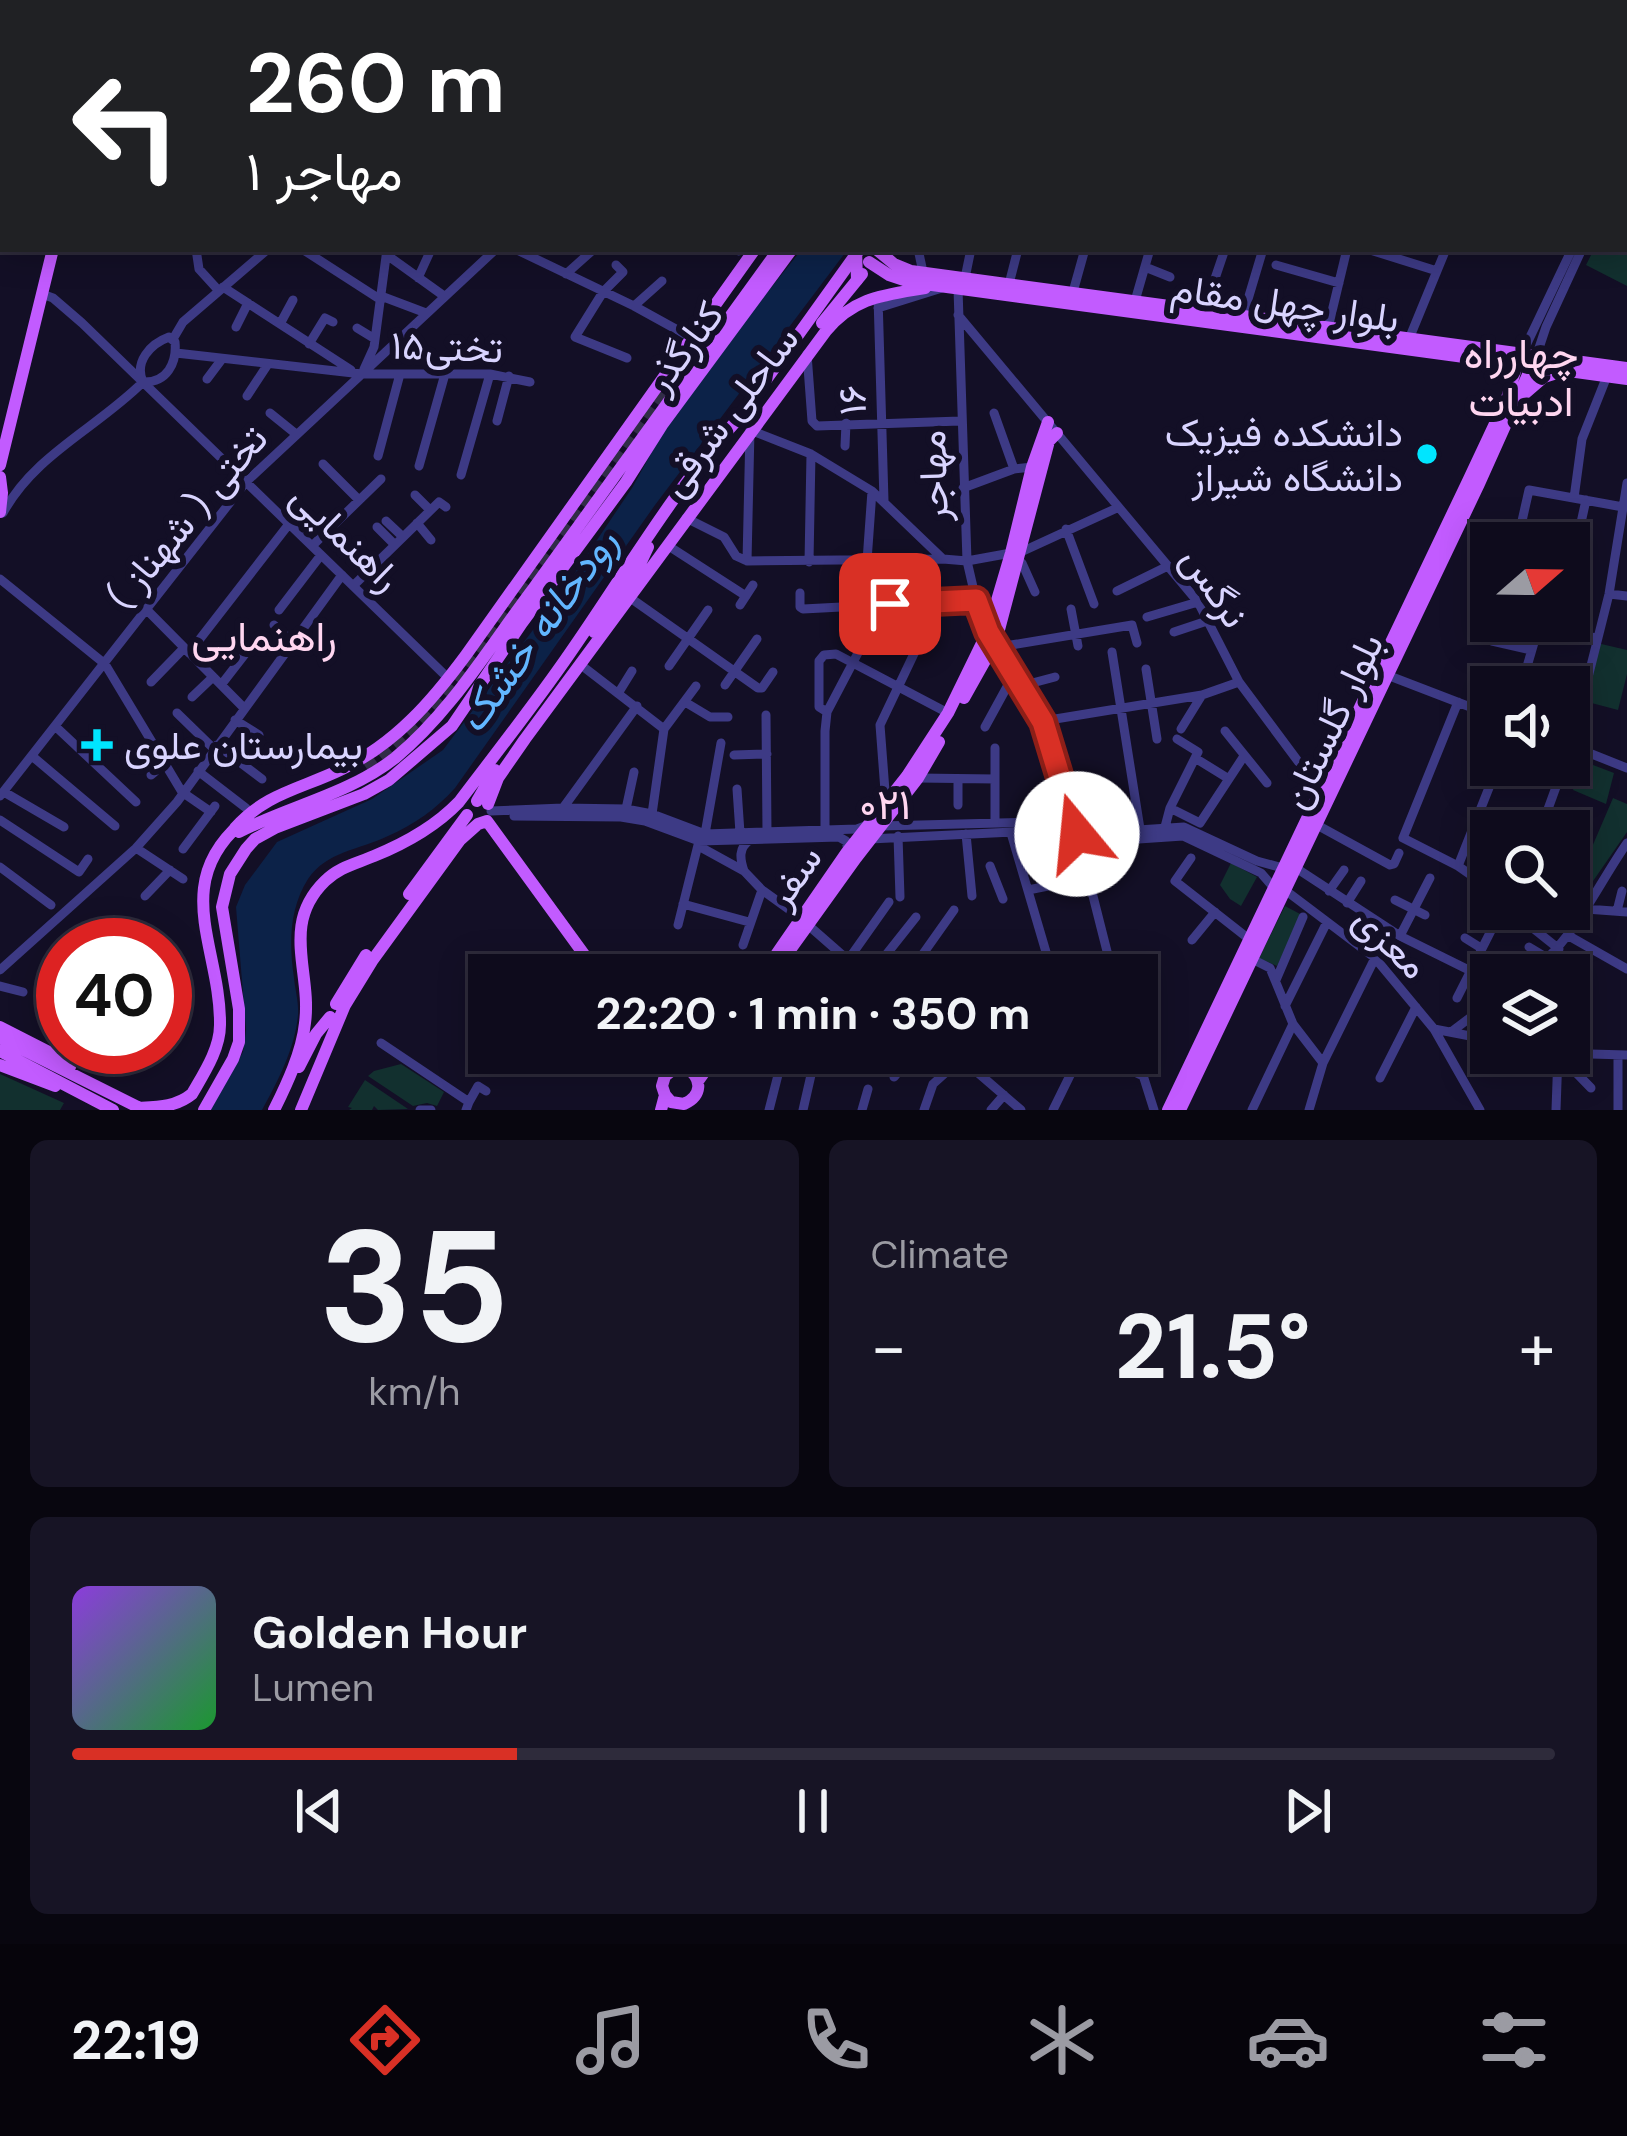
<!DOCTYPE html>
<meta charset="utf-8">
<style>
:root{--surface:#0e0b1c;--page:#171425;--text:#f1f3f6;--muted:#9b9ba3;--line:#2e2b3b;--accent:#d93025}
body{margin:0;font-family:"DM Sans",Vazirmatn,sans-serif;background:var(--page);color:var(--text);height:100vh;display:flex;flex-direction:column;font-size:45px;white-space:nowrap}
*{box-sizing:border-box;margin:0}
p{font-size:39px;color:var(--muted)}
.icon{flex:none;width:66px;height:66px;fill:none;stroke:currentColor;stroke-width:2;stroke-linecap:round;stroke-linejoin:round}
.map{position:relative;height:1110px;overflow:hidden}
.panel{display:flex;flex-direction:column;gap:30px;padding:30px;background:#08060f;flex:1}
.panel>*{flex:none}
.guide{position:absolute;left:0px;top:0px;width:1629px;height:252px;box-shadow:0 6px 30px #0003,0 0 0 3px var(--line);background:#202124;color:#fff;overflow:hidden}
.needle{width:78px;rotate:70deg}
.controls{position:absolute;left:1470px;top:522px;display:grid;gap:24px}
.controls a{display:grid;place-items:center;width:120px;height:120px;border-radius:0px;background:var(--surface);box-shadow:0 6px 30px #0003,0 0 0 3px var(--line);font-size:60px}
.speed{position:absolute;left:36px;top:918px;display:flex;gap:24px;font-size:60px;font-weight:700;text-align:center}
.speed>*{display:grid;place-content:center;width:156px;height:156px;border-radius:50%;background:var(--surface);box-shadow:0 6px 30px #0003,0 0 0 3px var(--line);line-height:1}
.speed .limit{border:18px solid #d22;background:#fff;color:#111}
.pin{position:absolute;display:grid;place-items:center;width:102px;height:102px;color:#fff;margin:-51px;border-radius:24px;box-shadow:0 6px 18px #0006}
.me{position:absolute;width:132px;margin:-66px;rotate:343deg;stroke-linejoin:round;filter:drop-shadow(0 0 9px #0008)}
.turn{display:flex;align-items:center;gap:42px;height:252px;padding:0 48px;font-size:54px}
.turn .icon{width:156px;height:156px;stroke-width:2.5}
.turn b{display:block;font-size:84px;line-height:102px}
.big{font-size:90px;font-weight:700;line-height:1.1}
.panel .tile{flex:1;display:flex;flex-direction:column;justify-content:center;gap:18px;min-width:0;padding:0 42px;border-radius:18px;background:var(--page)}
.panel .dial{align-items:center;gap:0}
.dial b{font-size:156px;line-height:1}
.song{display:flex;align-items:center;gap:36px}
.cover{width:144px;height:144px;border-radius:18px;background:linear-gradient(135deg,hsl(270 70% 55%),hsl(130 70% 35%))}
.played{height:12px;border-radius:6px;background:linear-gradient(90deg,var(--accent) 30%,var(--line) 30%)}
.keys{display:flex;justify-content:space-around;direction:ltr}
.heat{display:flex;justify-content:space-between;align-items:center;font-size:66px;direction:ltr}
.panel .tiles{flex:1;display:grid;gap:30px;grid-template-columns:1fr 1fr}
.tile:last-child{grid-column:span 2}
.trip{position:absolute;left:468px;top:954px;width:690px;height:120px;border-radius:0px;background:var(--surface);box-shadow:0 6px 30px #0003,0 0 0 3px var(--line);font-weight:700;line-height:120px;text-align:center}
.menu{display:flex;height:192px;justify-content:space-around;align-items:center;background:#06040b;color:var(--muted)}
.menu .icon{width:84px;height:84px}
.menu .active{color:var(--accent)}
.menu b{font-size:54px;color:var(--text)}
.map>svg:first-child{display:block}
.green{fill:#12302f}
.water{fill:#0c2248}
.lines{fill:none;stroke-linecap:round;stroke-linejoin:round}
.major-tunnel{stroke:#312d47;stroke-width:12;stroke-dasharray:12 6;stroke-linecap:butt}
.minor{stroke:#3d3a85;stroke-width:9}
.major{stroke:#c25bff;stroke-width:12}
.major-bridge{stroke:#c25bff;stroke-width:12}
.route-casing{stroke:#8d1f18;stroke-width:30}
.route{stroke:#d93025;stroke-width:21}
.poi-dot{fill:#00e5ff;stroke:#130f26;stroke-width:4.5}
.labels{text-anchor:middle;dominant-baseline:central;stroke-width:12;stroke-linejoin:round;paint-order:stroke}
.street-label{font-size:39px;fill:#d9d4ff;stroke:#130f26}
.poi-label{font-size:39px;fill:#d9d4ff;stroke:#130f26;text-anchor:end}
.neighbourhood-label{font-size:42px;fill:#ffd6f0;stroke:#130f26}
.water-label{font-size:42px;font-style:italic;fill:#62b6ff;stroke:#130f26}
</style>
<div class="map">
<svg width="1627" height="1110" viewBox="0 0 1627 1110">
<rect width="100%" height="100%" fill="#130f26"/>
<path class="green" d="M1627,181V286L1586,265L1594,249H1626Z
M1597,643L1627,650V674L1618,710L1584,701Z
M1580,760L1614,773L1606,804L1573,790Z
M1613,798L1627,804V832L1591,884L1580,875Z
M1231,863L1257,877L1241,906L1230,899L1220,885Z
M1285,906L1302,915L1277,966L1259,958Z
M401,1064L444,1092L437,1106L427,1103L413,1106L368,1076L374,1071Z
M0,1074L64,1103L60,1110H0Z
M365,1080L408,1109L378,1110L374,1106L372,1110H349L352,1108L348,1107Z"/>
<path class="water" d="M802,249H848L655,505L455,788C435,810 415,824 388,836C359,850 327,851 308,879C289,909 289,944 294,978C295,989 299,1003 298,1015C295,1048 278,1081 262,1110H210L243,1052L246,1030L236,907L245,885L277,842L372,799L443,750L566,586L632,488L664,430L746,319Z"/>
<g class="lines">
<path class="major-tunnel" d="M367,769C431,725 474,657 519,595C571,525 622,454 672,384"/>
<path class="minor" d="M837,0L838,3
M1312,0L1326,3
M874,1L883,3
M598,3L600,0
M755,3L758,0
M893,3L894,0
M918,3L921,0
M1156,3L1157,0
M1626,135L1627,133
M1626,157L1627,155
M196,249L199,269L219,291
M302,249L381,300
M515,249L634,306L692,338
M738,249L739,251
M918,249L923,272
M1367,249L1437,271
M387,255L444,296
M616,265L623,272L603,292L575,337L627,358
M1276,265L1339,283
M1145,267L1170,277
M566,274L594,249
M418,278L429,254
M965,278L971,249
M1009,284L1018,249
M223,287L351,370
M958,289L967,561L976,600L988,631L1043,721L1076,829L1113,975
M42,294L53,298L82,323L449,679
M381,296L426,313
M878,297L884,501
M1071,299L1085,249
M1135,301L1150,249
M634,306L662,281
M878,308L942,288
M1204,311L1225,249
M958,315L1198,602L1239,682L1309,776L1323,785
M1243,316L1263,249
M280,324L293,300
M236,327L248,303
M357,328L375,339
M1328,328L1347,249
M169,337L175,342C177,363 167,383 143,382C134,362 150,344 169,337Z
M173,339L183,322L268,249
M1409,339L1446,249
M309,344L325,318L333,322
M176,353L362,374H490L530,382
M807,354L812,421L817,426L960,421
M1536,357L1546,327L1582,249
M1520,358L1572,249
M364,369L374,347L387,249
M207,379L222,359
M247,396L268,364
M270,413L296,434
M994,413L1014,469
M497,421L509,376
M845,446L846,423
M378,456L400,374
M323,464L359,500
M419,466L445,374
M461,475L490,374
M963,488L1014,469L1032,467
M415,495L430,510
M1574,498L1582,439L1607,376
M3,513C34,455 97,428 143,382
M686,518L724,537L736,556L747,561
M386,521L403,537
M417,523L431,540
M377,527L395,545
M1066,529L1094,604
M1517,543L1529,490L1623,507
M667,545L746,596
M312,546L381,479
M1021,552L1117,508
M747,561L750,430L811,454L872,491L943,559
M747,561L943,559L967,561L1011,553
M867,561L872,491
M809,562L811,454
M1019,562L1022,563L1035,592
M1569,577L1586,500
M0,579L105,664L182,792L211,812
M353,586L439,502L446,507
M1117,591L1168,566
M800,593V607L803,609L976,600
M1609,594L1627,596
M629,597L758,688H762L773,672
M740,605L753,585
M146,609L244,708
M1071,609L1078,646
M279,610L321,555
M1147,617L1198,602
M274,625L293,642
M1174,632L1207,621
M1492,641L1531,650
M999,647L1132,625L1137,643
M1112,652L1140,829
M189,653L289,524
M581,665L664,729
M669,666L708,610
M1146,669L1157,739
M1387,675L1491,715
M151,682L184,648
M221,685L259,636
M725,685L757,639
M1021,686L1055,677
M1521,687L1538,629L1597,638
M619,692L632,671
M192,697L213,677
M685,702L710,717H728
M1458,702L1403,838L1458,866L1491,889
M827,712L819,707V661L824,655L836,654L948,713
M177,713L214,749
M766,715L767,832
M235,720L259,735
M1043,721L1202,695L1239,682
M55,726L136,802
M985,727L1014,674
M664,729L696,686
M1181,729L1202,695
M1225,731L1267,783
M217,745L262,779
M1569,745L1627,768
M1569,753L1609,594L1627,483
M734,755L767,754
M32,756L115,826
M1195,758L1229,779
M139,762L135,755L153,744
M198,771L246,808
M151,775L165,763
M918,778L995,779
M737,789L740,833
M4,792L64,827
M0,796L246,482L496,249
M886,804L880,725L921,639
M958,805V779
M563,808L637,706
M1170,808L1200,823L1244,756
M626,809L634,772
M491,811L563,808L626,809L652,814L705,834L857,829L865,826
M652,814L664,729
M514,816L621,817L645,821L699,841L839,837L846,841L848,850
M0,820L79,872L88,859
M995,823V748
M1317,825L1390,865L1394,864L1399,853
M881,826L1074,821
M1165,827L1170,808L1198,752L1177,739
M825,831V731L827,712L859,651
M1540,831L1564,765
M1011,833L1051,969L1057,972L1108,956
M705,834L721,743
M966,834L972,896
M1077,834L1184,827L1257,861L1283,868
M898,836L900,897
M870,839L1076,829
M699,841L704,849L744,871L762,890L801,918
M1079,843L1183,836L1261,873L1274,888
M136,848L183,879
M183,849L215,806
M1191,858L1175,881L1249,939
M990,866L1003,899
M1458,866L1498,765
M0,867L51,905
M1296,868L1400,936L1491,981
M744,871C740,859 738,848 750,840
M1028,890L1088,878
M1285,890L1375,958L1434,1029L1480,1110
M1329,891L1344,870
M145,896L170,870
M1395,900L1425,915
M1347,903L1361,881
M683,904L749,922
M1509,909L1559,949
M1586,909L1627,912
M1617,911L1622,891
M678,925L699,841
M808,925L865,975
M1400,936L1430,878
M1569,936L1627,969
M1465,938L1481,948
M1192,940L1215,912
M743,945L762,890
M1529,947L1549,959
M1252,959L1270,968L1293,1024L1323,1063
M848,960L889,902
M0,970L136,848L177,802L342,575
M870,975L916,917
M908,975L954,910
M943,975L946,972
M1505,975L1507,970
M1528,975C1574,941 1595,889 1627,843
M1276,980L1303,917
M0,986L23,992
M1457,998L1502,909
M1285,1006L1327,922
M1434,1029L1491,1040
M1451,1032L1491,1002
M381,1043L469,1102L466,1110
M955,1053L1021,1110
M1094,1053L1143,1076
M1136,1053L1154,1110
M1553,1053L1627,1055
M1558,1054L1591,1088
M894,1077L914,1053
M1380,1078L1416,1007
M469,1102L478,1086L486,1091
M420,1110H431
M769,1110L778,1075
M803,1110L811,1075
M862,1110L868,1089
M924,1110L933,1084L962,1058
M991,1110L1004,1095
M1053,1110L1081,1053
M1252,1110L1293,1024
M1309,1110L1323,1063L1375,958
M1556,1110L1558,1054
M1618,1110V1055"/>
<path class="major" d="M113,3V0
M936,3L937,0
M950,3L952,0
M1029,3L1031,0
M1047,3L1049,0
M876,249L894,264L911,271L1627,368
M869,262L889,275L910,282L1627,379
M822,323L862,274
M1522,396L1544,377L1560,372
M0,465L53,249
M0,477L2,493L0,512
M633,579L648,547
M594,632L632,581
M964,698L996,641L1049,441L1057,433
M477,801L495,770
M488,804L498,778L525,739L826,331C854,297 884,295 925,288
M487,821L599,975
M235,828C266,793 301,789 342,769C395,744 432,701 466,655L755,249
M239,832C290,806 349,794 395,758C451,712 490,646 533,589C616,476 697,362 779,249
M409,894L467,815
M762,975L847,852L907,776L948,713L988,631L1011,553L1032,467L1048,422
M772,975L856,858L918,778L939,742
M336,1004L366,955
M0,1027L47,1051L70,1067
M0,1038L142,1109
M0,1051L113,1110
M654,1053L665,1076L662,1086L665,1095L661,1110
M0,1065L55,1086
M299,1067L316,1034L330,1017
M687,1068L705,1053
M665,1076L675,1068H687C703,1079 702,1096 684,1104L671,1102L665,1095
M698,1081L718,1053
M138,1108C158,1107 176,1107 192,1094C204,1073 220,1049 220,1025C221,949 170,885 241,823
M204,1110L233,1059L239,1042V1009L222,907L230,874L246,849L255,839L275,828L364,794L389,780L452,726L522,623L626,482L662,425L792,249
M274,1110C287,1084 302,1052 305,1023C312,972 280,925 325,881C339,867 355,864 374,856C406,843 435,827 459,802C496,753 535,704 570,653C625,574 673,490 738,419L859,250
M301,1110L345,1005L372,961L460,840L478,824L487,821
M1168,1110L1468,481L1507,398L1517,365
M1180,1110L1478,486L1536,357"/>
<path class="major-bridge" d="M856,249L857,280"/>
</g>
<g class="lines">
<g class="route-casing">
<path id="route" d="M890,604L976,600L988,632L1043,722L1077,834"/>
</g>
<use href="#route" class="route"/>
</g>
<g class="poi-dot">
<circle cx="1427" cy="454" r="12"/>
<path d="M91 727h12v12h12v12h-12v12h-12v-12h-12v-12h12z"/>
</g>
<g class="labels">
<g class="street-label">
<text transform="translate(1285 303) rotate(8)">بلوار چهل مقام</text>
<text transform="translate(447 347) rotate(2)">تختی۱۵</text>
<text transform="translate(684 347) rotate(-53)">کنارگذر</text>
<text transform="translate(852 400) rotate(-92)">۱۶</text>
<text transform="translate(729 411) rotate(-53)">ساحلی شرقی</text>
<text transform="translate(933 476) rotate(-92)">مهاجر</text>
<text transform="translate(187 517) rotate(-50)">تختی ( شهناز )</text>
<text transform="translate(346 537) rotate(44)">راهنمایی</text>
<text transform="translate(1215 587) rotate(56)">نرگس</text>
<text transform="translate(1332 721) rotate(-65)">بلوار گلستان</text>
<text transform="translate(794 876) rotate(-55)">سفر</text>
<text transform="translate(1391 942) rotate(44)">معزی</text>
</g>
<g class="poi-label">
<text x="1403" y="432">دانشکده فیزیک<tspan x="1403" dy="45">دانشگاه شیراز</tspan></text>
<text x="124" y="745" text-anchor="start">بیمارستان علوی</text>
</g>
<g class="neighbourhood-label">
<text x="1521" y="353">چهارراه<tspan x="1521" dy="48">ادبیات</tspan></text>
<text x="264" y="636">راهنمایی</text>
<text x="885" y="804">۰۲۱</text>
</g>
<g class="water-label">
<text transform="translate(537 630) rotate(-54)">رودخانه خشک</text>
</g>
</g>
</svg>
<div class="controls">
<a><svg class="needle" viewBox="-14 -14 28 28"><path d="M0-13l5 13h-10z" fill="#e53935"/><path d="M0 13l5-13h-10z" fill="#9b9ba3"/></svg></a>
<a><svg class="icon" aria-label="sound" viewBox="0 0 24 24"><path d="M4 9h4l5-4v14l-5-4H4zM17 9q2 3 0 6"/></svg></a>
<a><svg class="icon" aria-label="search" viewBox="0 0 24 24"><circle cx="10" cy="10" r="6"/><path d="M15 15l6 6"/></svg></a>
<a><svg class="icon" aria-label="layers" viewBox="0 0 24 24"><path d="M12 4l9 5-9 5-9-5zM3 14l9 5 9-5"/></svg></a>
</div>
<div class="speed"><div class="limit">40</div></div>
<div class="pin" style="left:890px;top:604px;background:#d93025"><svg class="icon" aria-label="arrive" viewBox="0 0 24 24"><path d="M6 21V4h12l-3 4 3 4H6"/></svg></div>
<svg class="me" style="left:1077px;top:834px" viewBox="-20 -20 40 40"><circle r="19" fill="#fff"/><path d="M0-13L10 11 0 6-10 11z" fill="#d93025"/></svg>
<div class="trip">22:20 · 1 min · 350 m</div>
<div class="guide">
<div class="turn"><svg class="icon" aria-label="left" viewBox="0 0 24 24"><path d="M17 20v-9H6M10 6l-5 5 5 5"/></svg><div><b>260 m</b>۱ مهاجر</div></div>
</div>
</div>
<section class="panel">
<div class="tiles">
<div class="tile dial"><b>35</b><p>km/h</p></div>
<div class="tile"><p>Climate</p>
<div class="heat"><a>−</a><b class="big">21.5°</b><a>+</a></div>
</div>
<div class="tile">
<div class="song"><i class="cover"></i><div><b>Golden Hour</b><p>Lumen</p></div></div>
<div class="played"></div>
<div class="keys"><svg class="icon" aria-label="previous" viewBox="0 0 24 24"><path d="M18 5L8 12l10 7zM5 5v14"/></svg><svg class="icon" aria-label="pause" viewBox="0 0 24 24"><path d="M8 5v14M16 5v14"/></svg><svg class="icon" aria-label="next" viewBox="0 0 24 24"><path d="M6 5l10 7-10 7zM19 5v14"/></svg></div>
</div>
</div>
</section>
<nav class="menu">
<b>22:19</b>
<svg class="icon active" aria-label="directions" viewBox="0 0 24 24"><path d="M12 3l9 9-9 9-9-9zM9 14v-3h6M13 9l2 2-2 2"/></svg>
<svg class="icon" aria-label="music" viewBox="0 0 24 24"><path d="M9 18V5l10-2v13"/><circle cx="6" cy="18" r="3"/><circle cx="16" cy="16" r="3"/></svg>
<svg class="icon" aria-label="phone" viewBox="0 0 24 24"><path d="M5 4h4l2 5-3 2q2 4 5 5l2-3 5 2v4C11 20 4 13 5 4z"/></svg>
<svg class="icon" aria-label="climate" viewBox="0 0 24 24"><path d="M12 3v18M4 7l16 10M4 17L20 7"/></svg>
<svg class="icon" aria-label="car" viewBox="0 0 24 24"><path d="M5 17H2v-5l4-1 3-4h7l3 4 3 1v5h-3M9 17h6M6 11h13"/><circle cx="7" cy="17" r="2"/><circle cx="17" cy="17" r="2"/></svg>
<svg class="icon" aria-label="filters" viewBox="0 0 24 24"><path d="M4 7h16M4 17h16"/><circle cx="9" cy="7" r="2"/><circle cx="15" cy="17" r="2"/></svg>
</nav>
